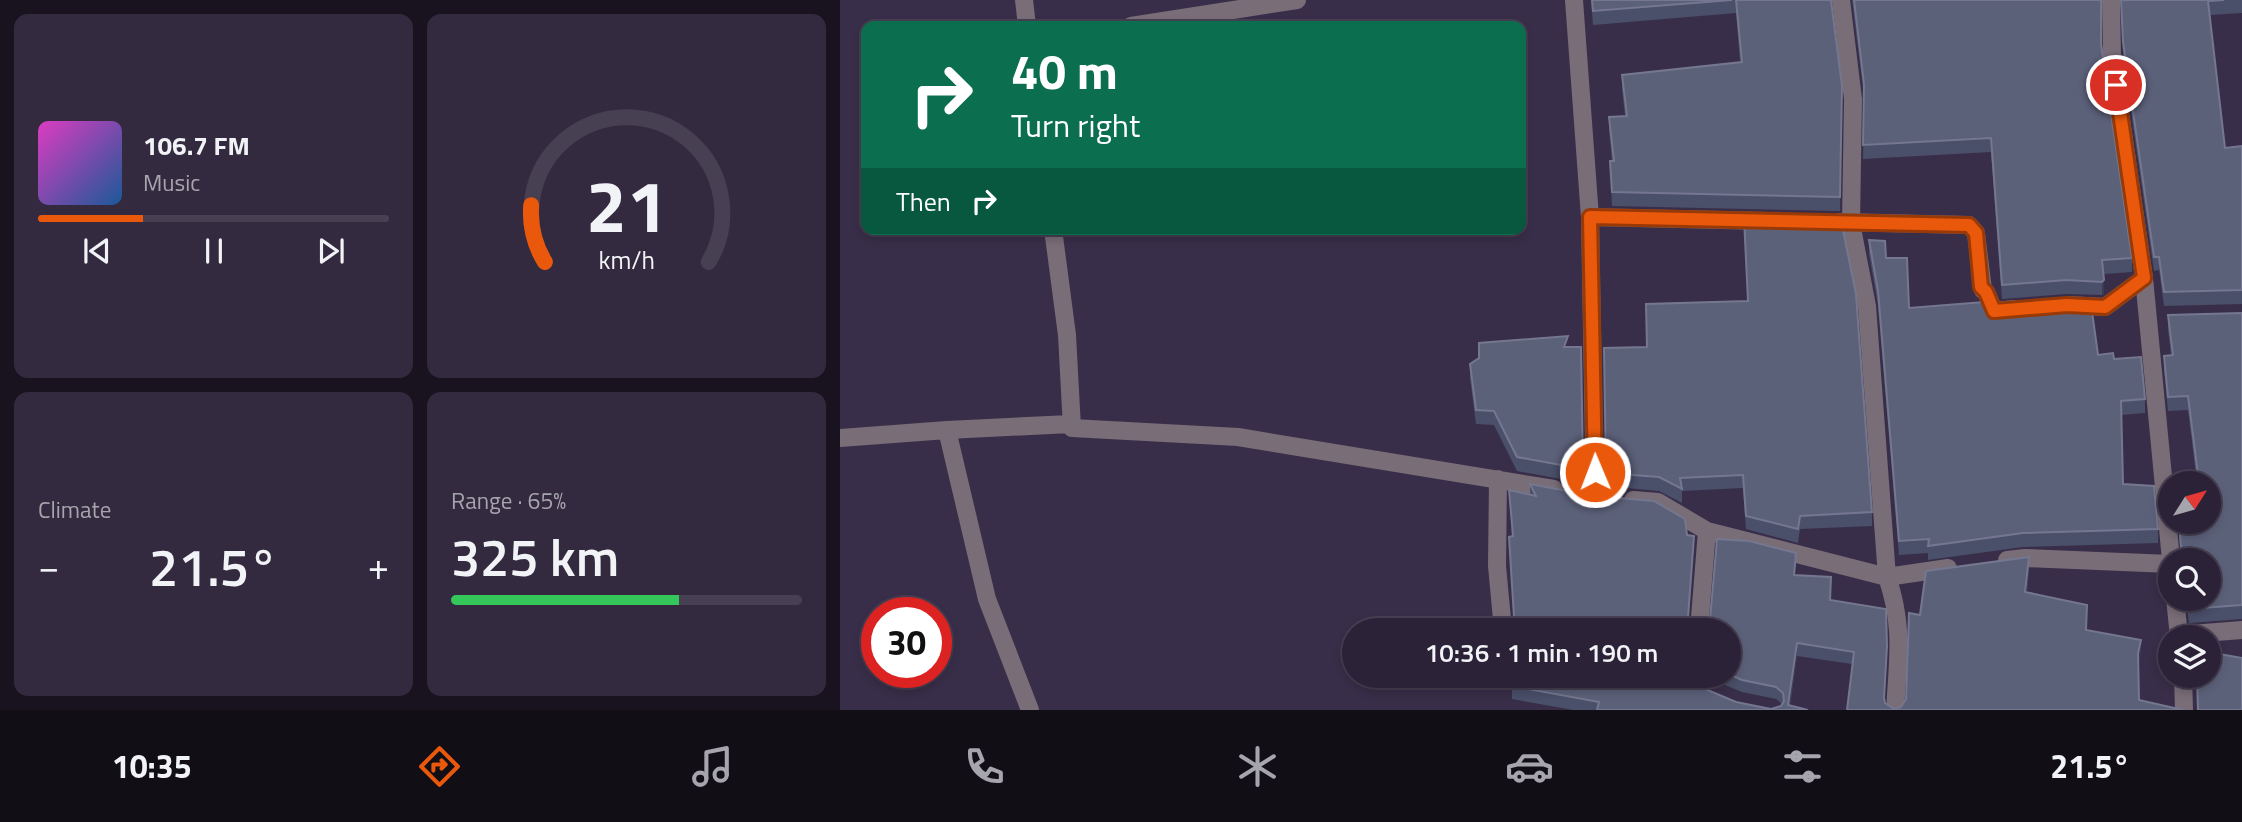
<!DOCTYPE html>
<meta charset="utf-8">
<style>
:root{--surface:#2b2237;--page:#332a3f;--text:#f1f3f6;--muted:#a6a4ad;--line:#473f52;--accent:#ea580c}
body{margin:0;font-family:"Titillium Web",sans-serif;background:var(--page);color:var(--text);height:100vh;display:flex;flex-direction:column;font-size:26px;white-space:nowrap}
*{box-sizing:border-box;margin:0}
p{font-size:23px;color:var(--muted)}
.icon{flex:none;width:38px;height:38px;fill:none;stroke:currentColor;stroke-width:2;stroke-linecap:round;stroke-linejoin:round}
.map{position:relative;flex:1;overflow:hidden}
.sheet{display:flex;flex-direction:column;gap:14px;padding:14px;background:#18131e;width:840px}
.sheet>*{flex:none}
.top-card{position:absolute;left:21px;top:21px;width:665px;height:214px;border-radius:14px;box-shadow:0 4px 10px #0003,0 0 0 2px var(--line);background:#0b6e4f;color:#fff;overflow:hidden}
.needle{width:46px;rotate:53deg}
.fabs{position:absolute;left:1318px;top:471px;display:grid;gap:14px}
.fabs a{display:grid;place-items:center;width:63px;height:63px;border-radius:50%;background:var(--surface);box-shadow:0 4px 10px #0003,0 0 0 2px var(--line);font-size:35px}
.speed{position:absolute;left:21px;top:597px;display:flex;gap:14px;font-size:35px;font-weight:700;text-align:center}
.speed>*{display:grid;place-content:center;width:91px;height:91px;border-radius:50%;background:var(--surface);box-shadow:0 4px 10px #0003,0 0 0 2px var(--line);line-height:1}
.speed .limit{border:10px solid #d22;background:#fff;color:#111}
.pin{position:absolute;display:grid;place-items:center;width:60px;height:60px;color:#fff;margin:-30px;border:4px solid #fff;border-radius:50%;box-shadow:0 2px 7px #0007}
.me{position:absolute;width:77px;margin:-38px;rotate:359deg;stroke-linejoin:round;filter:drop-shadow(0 0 5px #0008)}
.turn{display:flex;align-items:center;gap:24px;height:147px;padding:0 35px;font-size:32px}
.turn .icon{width:91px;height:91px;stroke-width:2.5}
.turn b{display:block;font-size:49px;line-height:60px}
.then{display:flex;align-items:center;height:66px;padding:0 35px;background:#0003;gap:14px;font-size:26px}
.big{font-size:52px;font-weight:600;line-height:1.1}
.sheet .tile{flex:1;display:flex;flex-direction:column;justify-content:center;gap:10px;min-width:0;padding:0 24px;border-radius:14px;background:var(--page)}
.sheet .dial{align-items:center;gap:0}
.dial svg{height:182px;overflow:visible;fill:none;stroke:var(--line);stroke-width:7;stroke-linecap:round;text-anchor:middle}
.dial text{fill:var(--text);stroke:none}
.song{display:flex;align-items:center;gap:21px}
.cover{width:84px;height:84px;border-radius:10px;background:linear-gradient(135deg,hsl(310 70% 55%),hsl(210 70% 35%))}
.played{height:7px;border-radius:4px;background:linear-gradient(90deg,var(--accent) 30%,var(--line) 30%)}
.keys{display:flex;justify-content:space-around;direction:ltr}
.heat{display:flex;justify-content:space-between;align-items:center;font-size:38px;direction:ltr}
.charge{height:10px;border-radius:5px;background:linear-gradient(90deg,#34c759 65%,var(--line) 0)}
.sheet .tiles{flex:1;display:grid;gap:14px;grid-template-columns:repeat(2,1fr)}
.trip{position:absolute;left:502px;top:618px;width:399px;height:70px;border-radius:35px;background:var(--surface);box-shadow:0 4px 10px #0003,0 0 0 2px var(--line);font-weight:600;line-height:70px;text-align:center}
.menu{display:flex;height:112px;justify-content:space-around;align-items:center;background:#110e16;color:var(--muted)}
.menu .icon{width:49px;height:49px}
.menu .on{color:var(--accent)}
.menu b{font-size:32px;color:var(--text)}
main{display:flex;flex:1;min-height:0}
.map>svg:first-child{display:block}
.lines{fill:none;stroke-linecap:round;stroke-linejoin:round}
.minor{stroke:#796d77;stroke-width:18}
.wall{fill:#4a4f6a}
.shaded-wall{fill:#3b3b56}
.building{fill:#5c617a;stroke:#74778f;stroke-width:2}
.route-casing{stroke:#983908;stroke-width:18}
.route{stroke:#ea580c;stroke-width:12}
</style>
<main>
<section class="sheet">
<div class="tiles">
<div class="tile">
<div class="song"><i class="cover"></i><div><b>106.7 FM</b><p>Music</p></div></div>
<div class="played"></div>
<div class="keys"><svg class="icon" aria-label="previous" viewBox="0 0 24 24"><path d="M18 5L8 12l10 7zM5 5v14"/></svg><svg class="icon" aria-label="pause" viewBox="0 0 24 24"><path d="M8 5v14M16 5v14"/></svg><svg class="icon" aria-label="next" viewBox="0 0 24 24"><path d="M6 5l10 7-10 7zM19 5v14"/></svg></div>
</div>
<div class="tile dial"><svg viewBox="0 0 100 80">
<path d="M14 69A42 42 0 1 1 86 69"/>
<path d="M14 69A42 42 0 0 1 8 44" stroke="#ea580c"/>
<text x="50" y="56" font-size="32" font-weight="700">21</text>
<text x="50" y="72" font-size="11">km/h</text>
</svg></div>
<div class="tile"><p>Climate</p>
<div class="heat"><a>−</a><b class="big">21.5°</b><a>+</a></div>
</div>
<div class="tile"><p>Range · 65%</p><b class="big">325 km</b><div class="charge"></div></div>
</div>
</section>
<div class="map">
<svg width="1402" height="710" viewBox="0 0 1402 710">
<rect width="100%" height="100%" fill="#392e49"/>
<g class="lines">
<path class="minor" d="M184,0L187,26
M734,0L750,217L755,497
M1001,0L1013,99L1011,223L1027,306L1047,577C1064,626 1058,659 1055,710
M1271,0L1272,57L1304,278L1331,560
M291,26L457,0
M750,217L927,221
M1000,222L1129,225L1136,233L1143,290L1146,292L1154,311L1174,309
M213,229L227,335L232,428
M1229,305L1265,307L1304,278
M107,430L147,599L190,710
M0,438L107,430L230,424L232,428L398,437L714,489
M658,479L657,566L663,630
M793,500L818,502L867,531L1047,577L1108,568
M1167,560L1185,558L1330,564
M1335,598L1339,637
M859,630L867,531
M1339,635L1402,630
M1343,676L1344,710"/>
</g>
<path class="wall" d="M751,0H991L1002,86L1000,211L772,206L770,161H772L769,130V117L785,116L782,89V75L900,62L896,13L753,25Z
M1012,0H1261V44L1292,258V272L1264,274V293L1262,295L1226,294L1162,299L1151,152L1023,159L1024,96Z
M1281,0H1402V13L1370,15L1385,148L1402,146V304L1324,306L1319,270L1314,271L1283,56Z
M904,218L1032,512V526L960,529L958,543L906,529L903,488L842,491V503L819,491L766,486L764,348L807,347L908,301Z
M1029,240L1046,258L1069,308L1148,307L1258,355L1274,359L1305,399V413L1281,415L1283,484L1318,529V543L1183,547L1088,560V553L1059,555L1038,305L1029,254Z
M1402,313V619L1349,623L1346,598H1368V560H1341L1338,522H1368V483H1357L1348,410L1328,411L1324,370V356L1331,355L1328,329V315Z
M728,347H741L743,483L677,471L654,425L636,424L630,378V364Z
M690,484L754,496L814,501L845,519L847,535L854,536L849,619L852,627L857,629L864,628L870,619L877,539L909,541L956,553L955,575L991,577V600L1046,609L1047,658L1044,700L1045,703L1054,709L1061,707L1066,699L1069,613L1080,615L1086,571L1189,557V570L1187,592L1247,605V630L1301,640V652L1298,664L1299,700L1343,710H1007L1012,664L957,656L950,706L968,710H733L672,699V686L674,676H820L844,680L896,702L931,709L941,706L942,704L936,699L902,692L863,676H889V630H672L674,619L669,549V537L672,536L669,490L690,495Z"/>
<path class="shaded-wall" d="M1264,280V293L1262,295V282Z
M854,536V548L848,630V617Z
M1189,557V570L1185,605V592Z
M1301,640V652L1298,665V653Z
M957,643V656L949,710L948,705Z"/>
<path class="building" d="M752,0H892L753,11Z
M896,0H991L1002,86L1000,197L772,192L770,161H774L769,117L787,116L782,75L902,62Z
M1014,0H1261V44L1292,258L1262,260L1264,280L1262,282L1226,280L1162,285L1151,138L1023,145L1024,84Z
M1281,0H1384L1368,1L1385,148L1402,146V290L1324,292L1319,257H1314L1283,42Z
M904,218L1001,220L1016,294L1032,512L960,516L958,529L906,516L903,475L840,478L842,489L819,477L766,473L764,348L807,347L806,304L908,301Z
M1029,240L1045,241L1046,258H1067L1069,308L1144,302L1148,307L1155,309L1227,303L1251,304L1258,355L1273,353L1274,359L1301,357L1305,399L1281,401L1283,484L1314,486L1318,529L1183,533L1088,546L1089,539L1059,541L1038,291Z
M1402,313V605L1349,609L1348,598H1368V560H1342L1339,522H1368V483H1359L1348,396L1328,397L1324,356L1333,355L1328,315Z
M728,336L724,347H741L743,469L677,457L654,411L636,410L630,364L639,358V343Z
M690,484L754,496L814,501L845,519L847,535L854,536L848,617L852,627L857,629L864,628L870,619L877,539L909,541L956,553L954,575L991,577L990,600L1046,609L1047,646L1044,698L1045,703L1054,709L1061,707L1066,699L1069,613L1080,615L1086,571L1189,557L1185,592L1247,605L1246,630L1301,640L1298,653L1299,700L1343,710H1007L1014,652L957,643L948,705L968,710H757L759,702L672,686L674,676H820L844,680L896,702L931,709L941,706L944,701L943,693L936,687L902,680L889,674V630H682L683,626L672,624L674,617L669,537L673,536L669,490L696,496Z
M1368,652L1402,658V710H1358L1357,676H1368Z"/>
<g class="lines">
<g class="route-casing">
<path id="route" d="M755,472L750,217L1129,225L1136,233L1141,287L1146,292L1154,311L1227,305L1265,307L1304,278L1276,85"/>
</g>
<use href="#route" class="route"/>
</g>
</svg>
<div class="fabs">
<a><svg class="needle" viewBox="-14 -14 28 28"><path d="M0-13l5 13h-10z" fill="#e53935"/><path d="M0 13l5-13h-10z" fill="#a6a4ad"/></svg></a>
<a><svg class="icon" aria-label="search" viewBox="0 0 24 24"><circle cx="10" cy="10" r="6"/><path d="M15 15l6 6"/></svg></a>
<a><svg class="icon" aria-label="layers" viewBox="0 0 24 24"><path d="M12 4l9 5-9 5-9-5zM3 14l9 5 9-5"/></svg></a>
</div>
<div class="speed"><div class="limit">30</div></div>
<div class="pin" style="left:1276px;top:85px;background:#d93025"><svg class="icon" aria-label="arrive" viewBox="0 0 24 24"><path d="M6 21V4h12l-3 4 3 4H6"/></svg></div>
<svg class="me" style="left:755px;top:472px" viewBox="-20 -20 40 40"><circle r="17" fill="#ea580c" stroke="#fff" stroke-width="3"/><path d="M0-11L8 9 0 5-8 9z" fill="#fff"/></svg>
<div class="trip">10:36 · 1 min · 190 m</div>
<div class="top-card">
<div class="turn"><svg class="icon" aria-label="right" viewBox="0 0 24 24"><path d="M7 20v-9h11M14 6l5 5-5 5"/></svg><div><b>40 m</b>Turn right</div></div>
<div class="then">Then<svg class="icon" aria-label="right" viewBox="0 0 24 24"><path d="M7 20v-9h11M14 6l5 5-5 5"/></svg></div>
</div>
</div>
</main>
<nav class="menu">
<b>10:35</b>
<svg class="icon on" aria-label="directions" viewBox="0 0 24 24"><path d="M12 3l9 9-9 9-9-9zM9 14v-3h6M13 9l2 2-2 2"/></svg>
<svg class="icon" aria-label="music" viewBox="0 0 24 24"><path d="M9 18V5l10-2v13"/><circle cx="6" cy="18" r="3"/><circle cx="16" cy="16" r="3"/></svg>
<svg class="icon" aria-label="phone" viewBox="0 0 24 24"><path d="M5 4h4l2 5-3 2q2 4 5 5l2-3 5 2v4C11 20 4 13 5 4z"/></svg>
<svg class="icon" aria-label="climate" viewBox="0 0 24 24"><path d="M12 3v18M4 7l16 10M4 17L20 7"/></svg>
<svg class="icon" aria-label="car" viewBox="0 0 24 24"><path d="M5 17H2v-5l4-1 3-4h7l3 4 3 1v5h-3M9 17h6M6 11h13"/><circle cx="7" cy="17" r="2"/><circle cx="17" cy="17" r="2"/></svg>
<svg class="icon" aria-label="filters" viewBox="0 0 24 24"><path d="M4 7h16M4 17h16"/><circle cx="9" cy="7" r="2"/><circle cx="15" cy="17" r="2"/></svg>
<b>21.5°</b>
</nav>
